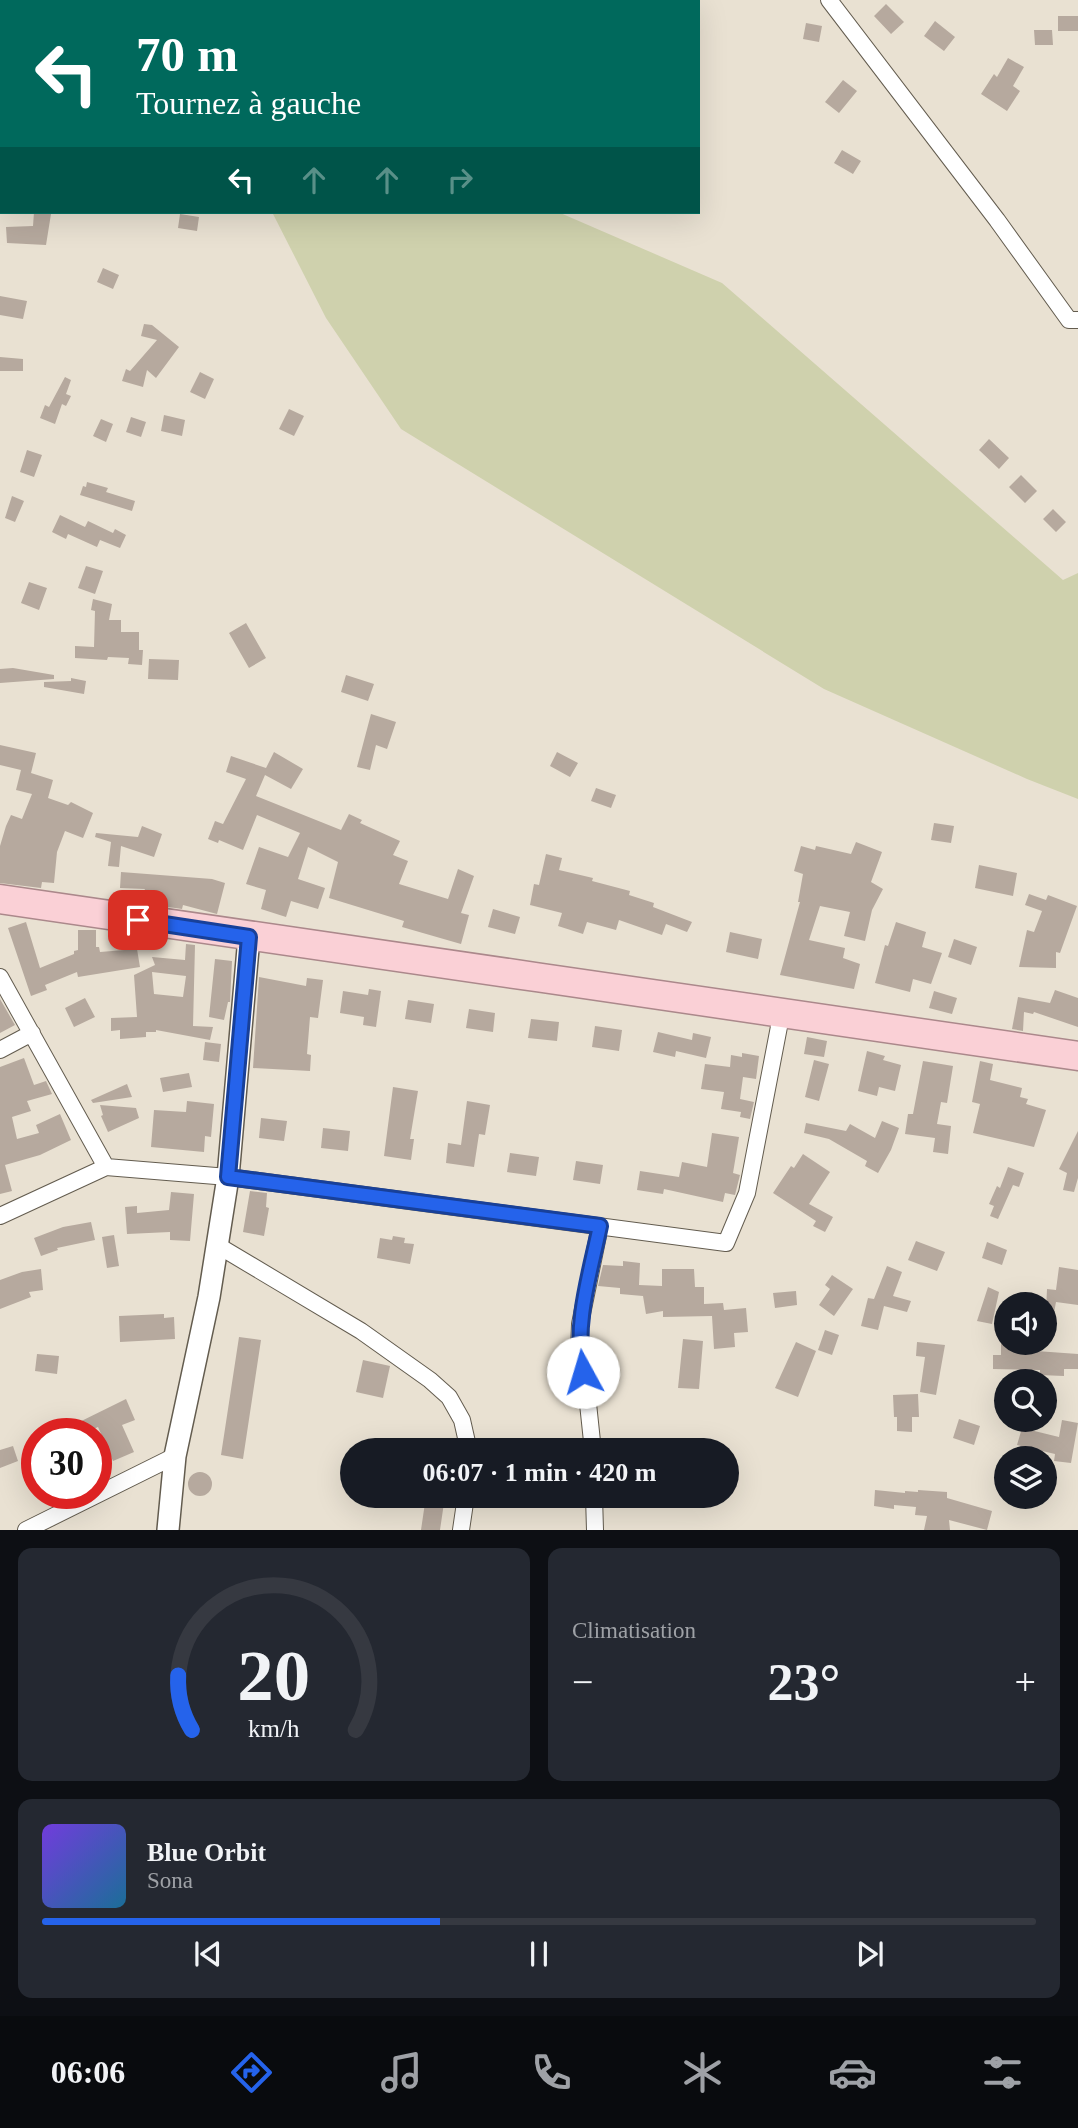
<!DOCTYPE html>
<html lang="fr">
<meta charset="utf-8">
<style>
:root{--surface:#171b24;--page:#242831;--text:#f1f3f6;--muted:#9ea1a6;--line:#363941;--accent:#2563eb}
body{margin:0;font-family:Georgia,serif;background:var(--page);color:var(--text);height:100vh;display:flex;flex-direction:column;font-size:26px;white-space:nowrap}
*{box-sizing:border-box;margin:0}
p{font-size:23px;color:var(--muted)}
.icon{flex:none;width:38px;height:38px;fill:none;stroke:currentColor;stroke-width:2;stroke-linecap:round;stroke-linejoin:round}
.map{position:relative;height:1530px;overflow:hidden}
.side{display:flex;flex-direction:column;gap:18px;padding:18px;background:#0d0f14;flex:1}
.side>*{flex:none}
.top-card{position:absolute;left:0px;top:0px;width:700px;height:214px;box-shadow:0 7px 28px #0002;background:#00695c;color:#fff;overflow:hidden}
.buttons{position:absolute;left:994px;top:1292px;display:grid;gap:14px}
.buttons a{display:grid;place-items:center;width:63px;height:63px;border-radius:50%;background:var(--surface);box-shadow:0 7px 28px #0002;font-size:35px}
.speed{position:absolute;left:21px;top:1418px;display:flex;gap:14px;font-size:35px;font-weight:700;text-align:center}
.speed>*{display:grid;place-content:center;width:91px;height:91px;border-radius:50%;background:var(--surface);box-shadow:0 7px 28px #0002;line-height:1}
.speed .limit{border:10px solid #d22;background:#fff;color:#111}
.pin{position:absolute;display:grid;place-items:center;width:60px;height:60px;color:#fff;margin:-30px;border-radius:14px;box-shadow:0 4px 10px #0006}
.me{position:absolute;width:77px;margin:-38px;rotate:354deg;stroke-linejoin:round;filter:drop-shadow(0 0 5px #0008)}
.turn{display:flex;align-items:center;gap:24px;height:147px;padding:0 21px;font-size:32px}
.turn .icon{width:91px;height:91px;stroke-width:2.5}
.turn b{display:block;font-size:49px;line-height:60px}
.lanes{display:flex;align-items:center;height:66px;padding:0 21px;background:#0003;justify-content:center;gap:35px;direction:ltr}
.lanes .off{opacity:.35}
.big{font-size:52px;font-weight:700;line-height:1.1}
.side .tile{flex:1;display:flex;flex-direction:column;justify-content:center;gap:10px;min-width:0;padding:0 24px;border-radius:14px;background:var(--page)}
.side .dial{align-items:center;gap:0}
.dial svg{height:182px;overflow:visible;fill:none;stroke:var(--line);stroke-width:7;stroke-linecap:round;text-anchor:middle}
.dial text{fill:var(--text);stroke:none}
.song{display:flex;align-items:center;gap:21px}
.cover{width:84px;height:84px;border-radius:10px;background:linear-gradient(135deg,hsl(260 70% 55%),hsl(200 70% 35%))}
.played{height:7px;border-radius:4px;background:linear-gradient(90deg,var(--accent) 40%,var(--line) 40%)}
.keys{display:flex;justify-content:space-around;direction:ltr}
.heat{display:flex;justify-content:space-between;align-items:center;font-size:38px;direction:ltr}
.side .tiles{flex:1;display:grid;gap:18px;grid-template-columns:1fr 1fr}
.tile:last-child{grid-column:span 2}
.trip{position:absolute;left:340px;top:1438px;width:399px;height:70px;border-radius:35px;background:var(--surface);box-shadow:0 7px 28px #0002;font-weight:700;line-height:70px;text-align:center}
.tab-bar{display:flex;height:112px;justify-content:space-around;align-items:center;background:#090b0e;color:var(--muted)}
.tab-bar .icon{width:49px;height:49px}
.tab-bar .current{color:var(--accent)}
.tab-bar b{font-size:32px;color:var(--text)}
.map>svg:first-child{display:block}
.green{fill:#cfd1ad}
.building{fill:#b6a99e;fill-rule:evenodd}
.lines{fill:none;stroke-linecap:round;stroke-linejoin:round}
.minor-casing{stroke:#635c4f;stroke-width:18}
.tertiary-casing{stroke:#635c4f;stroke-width:24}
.trunk-casing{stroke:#ab888b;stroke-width:31}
.minor{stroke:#fff;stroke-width:16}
.tertiary{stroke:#fff;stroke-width:21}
.trunk{stroke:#fad0d6;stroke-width:28}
.route-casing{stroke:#184099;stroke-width:18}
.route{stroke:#2563eb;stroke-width:12}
</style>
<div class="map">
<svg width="1078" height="1530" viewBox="0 0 1078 1530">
<rect width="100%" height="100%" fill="#e9e1d2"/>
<path class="green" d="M272,212H558L722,283L1063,580L1078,573V799L1027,779L824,689L401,429L326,318Z"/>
<path class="building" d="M886,4L904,22L891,34L874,16Z
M1058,16H1078V31H1058Z
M935,21L955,37L944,51L924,36Z
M806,23L822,26L819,42L803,39Z
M1034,30H1052L1053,45H1035Z
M1008,58L1024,67L1013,86L1020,91L1007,111L981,94L994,74L997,77Z
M843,80L857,91L839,113L825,102Z
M842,150L861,161L853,174L834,163Z
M34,212L51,214L46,245L7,243L6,227L33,226Z
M180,214L199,217L197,231L178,228Z
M103,268L119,275L113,289L97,282Z
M0,296L27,301L23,319L0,315Z
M144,324L152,325L179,347L156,378L147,370L143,387L122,381L126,369L130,371L157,340L141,336Z
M0,357L23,359V371H0Z
M200,372L214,379L205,399L190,392Z
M65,377L71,380L66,394L71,396L66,406L62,404L55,424L40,418L45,405L49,407Z
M289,409L304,416L294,436L279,429Z
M164,415L185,420L182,436L161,431Z
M131,417L146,422L141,437L126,432Z
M101,419L113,424L106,442L93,436Z
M989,439L1009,458L999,469L979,450Z
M27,450L42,455L34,477L20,472Z
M1021,475L1037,491L1025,503L1009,487Z
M87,482L108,488L106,492L135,501L132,511L80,495L83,486L86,487Z
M12,496L24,501L15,522L5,518Z
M1053,509L1066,522L1056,532L1043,519Z
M60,515L85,527L88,521L113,533L115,529L126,535L120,548L100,540L97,547L68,534L66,539L52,532Z
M86,566L103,571L95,594L78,588Z
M29,582L47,588L39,610L21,603Z
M93,599L112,604L109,620H121V632H139V650H143L142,665L128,664L129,658L108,657L107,660L75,658V646L94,647L95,611L91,610Z
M246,623L266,658L249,668L229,633Z
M149,659L179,660L178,680L148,679Z
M13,668L54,675V679L0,683V669Z
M346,675L374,684L368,701L341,692Z
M71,678L86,681L84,694L44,687V682L71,681Z
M371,714L396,722L387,749L376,745L370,770L357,767Z
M0,745L36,753L31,773L53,780L48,798L68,805L71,802L93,813L83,838L65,831L57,852L54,883L42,882L41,888L0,883V846L6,826L11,815L22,819L32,794L16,790L21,770L0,765Z
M274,752L303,769L291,789L265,775L256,796L341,830L349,814L362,820L360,823L400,841L393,855L408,861L399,884L448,899L458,869L474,876L461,913L469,915L461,944L402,927L404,921L329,898L338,862L308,847L298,879L325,888L318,909L291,901L286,917L261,909L266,890L246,884L259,847L288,857L300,833L257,815L243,850L219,840L218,843L208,839L215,821L223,824L246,779L226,772L231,756L266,768Z
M557,752L578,763L570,777L550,766Z
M596,788L616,795L611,808L591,801Z
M934,823L954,826L951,843L931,840Z
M142,826L162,834L154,857L121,846L119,867L108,866L111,842L95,837L96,833L138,837Z
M856,842L882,852L871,882L883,889L872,910L865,941L844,936L850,912L820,906L809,940L845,948L843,958L860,964L854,989L780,975L800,902H798L803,874L794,871L801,846L815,850L816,846L851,854Z
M546,854L562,858L559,870L593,878L592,881L630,891L629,895L654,903L653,907L692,922L687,932L666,924L662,935L619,920L616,930L587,922L583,934L558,926L562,913L530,905L534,884L539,885Z
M979,865L1017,873L1013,896L975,888Z
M121,872L212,879L225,883L217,914L183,905L182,909L141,903L139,902L145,889L120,888Z
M1029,894L1046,900L1048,895L1077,906L1060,953L1056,952V968L1019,967L1027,930L1034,932L1042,911L1025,905Z
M493,909L520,917L515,934L488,927Z
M26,922L40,968L74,954V951L78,950V930H96V947H99L100,952L137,949L140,967L78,977L77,972L45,985L47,990L31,996L8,928Z
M896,922L926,932L922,947L942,953L931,984L913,979L910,992L875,983L885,945L888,946Z
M730,932L762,939L758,959L726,952Z
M954,939L977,947L971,965L948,957Z
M186,944L195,945L193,1026L213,1027L210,1040L156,1030V1032H146V1037L120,1039V1030L111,1031V1018L137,1017L134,975L155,965L152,957L185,960ZM152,972L186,976L183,997L154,994Z
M215,959L232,961L230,1002H228L224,1020L209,1017Z
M259,977L306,986L307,978L323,980L318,1018L310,1017L307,1054L311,1055L310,1071L253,1068Z
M369,989L381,991L376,1027L363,1025L364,1017L340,1013L343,991L368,995Z
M1055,990L1078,998V1027L1034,1012L1033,1014L1024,1012L1023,1031L1012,1029L1018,997L1050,1003Z
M934,991L957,998L952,1014L929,1008Z
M85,998L95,1017L74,1027L65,1008Z
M0,999L15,1025L0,1033Z
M408,1000L434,1004L431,1023L405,1019Z
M469,1009L495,1013L493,1032L466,1028Z
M531,1019L559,1022L557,1041L528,1038Z
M595,1026L622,1030L619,1051L592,1047Z
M658,1032L692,1040L693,1033L711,1037L706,1058L676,1051L675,1057L653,1052Z
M807,1037L827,1041L824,1057L804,1054Z
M205,1042L221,1044L219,1062L203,1060Z
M867,1051L885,1056L883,1060L901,1065L895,1091L879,1087L877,1096L858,1091Z
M742,1053L759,1056L756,1079L743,1077L740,1099L754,1102L750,1119L740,1117L741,1112L721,1109L724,1092L701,1089L705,1064L730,1067L731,1055L742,1057Z
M24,1058L34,1085L46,1081L52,1094L27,1101L31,1111L12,1117L17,1139L39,1133L36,1125L60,1114L71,1140L40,1155L5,1165L12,1191L0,1194V1067Z
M814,1060L829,1064L819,1101L805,1097Z
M923,1061L953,1066L947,1103L941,1102L937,1124L951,1126L948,1154L933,1152L935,1138L905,1134L908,1114H913Z
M980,1061L993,1064L990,1080L1022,1088L1020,1097L1028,1099L1026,1104L1046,1110L1034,1147L973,1133L980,1104L972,1102Z
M189,1073L192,1087L163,1092L160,1078Z
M127,1084L132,1097L93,1103L91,1100Z
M393,1087L418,1091L410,1139H414L411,1160L384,1156Z
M187,1101L214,1104L211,1137L205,1136L204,1152L151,1147L154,1110L186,1112Z
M467,1101L490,1105L485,1135L479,1134L474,1167L446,1163L448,1143L461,1145Z
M100,1105L136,1108L139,1118L108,1132L101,1116L103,1115Z
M261,1118L287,1121L284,1141L259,1138Z
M882,1121L899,1128L891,1150L878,1173L865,1166L867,1161L829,1139L804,1133L806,1123L846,1131L850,1124L875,1138Z
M323,1128L350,1131L348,1151L321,1148Z
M1078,1131V1178L1074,1192L1063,1190L1067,1173L1059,1169Z
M712,1133L739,1137L733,1173L740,1175L735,1195L725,1193L723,1202L664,1189L663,1194L637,1190L640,1171L679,1177L682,1162L707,1167Z
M510,1153L539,1157L536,1176L507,1172Z
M803,1154L830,1172L809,1204L833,1217L825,1232L813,1226L816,1221L773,1193L791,1166L794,1168Z
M576,1161L603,1165L600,1184L573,1180Z
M1008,1167L1024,1173L1019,1187L1013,1185L998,1219L990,1216L994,1206L989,1204L997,1186L1000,1188Z
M250,1191L267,1193L266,1207L269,1208L264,1236L243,1232Z
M171,1192L194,1194L190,1241L170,1240V1232L127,1234L125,1207L137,1206V1213L169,1210Z
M91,1222L95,1240L57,1248L58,1250L41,1256L34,1238L63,1227Z
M114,1235L119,1266L107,1268L102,1237Z
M393,1236L405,1238L404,1243L414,1244L410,1264L377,1258L380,1238L392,1240Z
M916,1241L945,1252L937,1271L908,1260Z
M987,1242L1007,1250L1002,1265L982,1258Z
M623,1261L640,1263L639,1285L662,1286V1269H694L695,1287H704V1304L723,1303L724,1310L746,1308L748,1332L734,1333L735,1347L714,1349L712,1316L663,1317V1311L646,1314L643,1296L620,1294V1288L598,1286L603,1265L623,1266Z
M887,1266L902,1272L893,1296L911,1301L907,1312L884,1306L878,1330L861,1326L868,1298L874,1299Z
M1059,1267L1078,1270V1305L1056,1302L1050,1334L1045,1333L1047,1289L1056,1290Z
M41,1269L43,1290L29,1292L31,1297L0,1309V1280L22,1272Z
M832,1275L853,1289L834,1316L819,1305L830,1289L825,1285Z
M988,1287L999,1292L992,1324L977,1321Z
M796,1291L797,1305L775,1308L773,1293Z
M164,1314V1318L174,1317L175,1339L120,1342L119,1316Z
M825,1330L839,1335L832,1355L818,1350Z
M239,1337L261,1340L243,1459L221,1455Z
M683,1339L703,1341L699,1389L678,1388Z
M796,1342L816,1351L798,1397L775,1388Z
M917,1342L945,1345L936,1395L920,1392L925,1357L916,1356Z
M1001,1342H1022V1350L1078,1354V1369H1064V1376L1040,1375V1370L993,1369V1355H1001Z
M37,1354L59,1356L57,1374L35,1371Z
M363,1360L390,1366L383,1398L356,1392Z
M918,1394L919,1417H912V1432L897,1431V1417H894L893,1395Z
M126,1399L135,1420L122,1425L134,1452L113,1461L98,1427L85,1433H57Z
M959,1419L980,1426L974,1445L953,1438Z
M1062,1420L1078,1423L1071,1463L1054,1461L1055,1454L1017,1445L1022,1428L1059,1437Z
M13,1446L18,1461L0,1468V1450Z
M188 1484a12 12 0 1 1 24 0a12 12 0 1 1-24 0Z
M875,1490L905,1493V1491L918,1492V1490L947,1492V1498L992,1511L987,1530L949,1520L950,1530H924L927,1516L915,1515L916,1507L894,1505V1509L874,1506Z
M426,1496H445L440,1530H421Z"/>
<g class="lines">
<g class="minor-casing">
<path id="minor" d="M829,0L997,220L1069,320H1078
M0,977L106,1167
M0,1050L32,1033
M0,1216L106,1167L228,1177L726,1243L747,1193L782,1011
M217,1245L361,1331L430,1380L449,1397L462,1420L469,1451
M593,1451L587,1394L579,1349L580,1324L600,1226
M594,1496L595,1530
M26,1530L175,1456
M461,1530L466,1496"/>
</g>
<g class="tertiary-casing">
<path id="tertiary" d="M168,1530L175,1456L209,1297L228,1177L249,937"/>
</g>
<g class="trunk-casing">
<path id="trunk" d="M0,899C359,954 719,1001 1078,1056"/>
</g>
<use href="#minor" class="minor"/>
<use href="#tertiary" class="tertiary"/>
<use href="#trunk" class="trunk"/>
</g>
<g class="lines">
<g class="route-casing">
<path id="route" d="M138,920L249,937L228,1177L600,1226C590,1274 574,1323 583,1372"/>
</g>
<use href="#route" class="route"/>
</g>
</svg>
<div class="buttons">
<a><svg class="icon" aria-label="sound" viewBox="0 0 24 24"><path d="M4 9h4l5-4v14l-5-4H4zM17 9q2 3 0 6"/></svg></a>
<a><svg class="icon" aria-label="search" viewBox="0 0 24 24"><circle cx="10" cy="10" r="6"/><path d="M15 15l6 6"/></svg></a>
<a><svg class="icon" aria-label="layers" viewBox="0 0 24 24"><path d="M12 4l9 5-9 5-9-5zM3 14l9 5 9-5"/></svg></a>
</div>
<div class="speed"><div class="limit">30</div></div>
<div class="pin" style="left:138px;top:920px;background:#d93025"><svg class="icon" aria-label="arrive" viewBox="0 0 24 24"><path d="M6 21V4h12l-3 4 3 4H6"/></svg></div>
<svg class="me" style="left:583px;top:1372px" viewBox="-20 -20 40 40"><circle r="19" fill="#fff"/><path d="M0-13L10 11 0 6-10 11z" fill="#2563eb"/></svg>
<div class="trip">06:07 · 1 min · 420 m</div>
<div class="top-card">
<div class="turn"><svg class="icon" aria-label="left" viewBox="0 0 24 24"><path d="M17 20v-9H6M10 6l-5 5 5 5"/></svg><div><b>70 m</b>Tournez à gauche</div></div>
<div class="lanes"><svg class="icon" aria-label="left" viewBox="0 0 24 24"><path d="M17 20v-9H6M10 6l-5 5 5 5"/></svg><svg class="icon off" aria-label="ahead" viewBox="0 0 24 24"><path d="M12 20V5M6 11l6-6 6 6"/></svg><svg class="icon off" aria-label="ahead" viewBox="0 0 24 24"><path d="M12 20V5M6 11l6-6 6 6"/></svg><svg class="icon off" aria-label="right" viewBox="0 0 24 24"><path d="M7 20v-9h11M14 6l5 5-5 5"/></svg></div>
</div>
</div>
<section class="side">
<div class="tiles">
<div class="tile dial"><svg viewBox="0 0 100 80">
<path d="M14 69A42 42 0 1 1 86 69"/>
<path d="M14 69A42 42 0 0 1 8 45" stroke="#2563eb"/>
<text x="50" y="56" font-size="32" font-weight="700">20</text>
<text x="50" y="72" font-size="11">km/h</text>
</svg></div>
<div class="tile"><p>Climatisation</p>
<div class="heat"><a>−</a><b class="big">23°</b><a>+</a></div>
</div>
<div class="tile">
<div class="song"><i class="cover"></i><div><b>Blue Orbit</b><p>Sona</p></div></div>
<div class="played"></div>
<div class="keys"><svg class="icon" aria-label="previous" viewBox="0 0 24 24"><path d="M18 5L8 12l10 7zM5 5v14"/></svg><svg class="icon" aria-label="pause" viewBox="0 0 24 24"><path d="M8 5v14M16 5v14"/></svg><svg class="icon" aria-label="next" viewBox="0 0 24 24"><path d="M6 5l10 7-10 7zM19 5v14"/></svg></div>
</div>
</div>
</section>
<nav class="tab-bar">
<b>06:06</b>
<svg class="icon current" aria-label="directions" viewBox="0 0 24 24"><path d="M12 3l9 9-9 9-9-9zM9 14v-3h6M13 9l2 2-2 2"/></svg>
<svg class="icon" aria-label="music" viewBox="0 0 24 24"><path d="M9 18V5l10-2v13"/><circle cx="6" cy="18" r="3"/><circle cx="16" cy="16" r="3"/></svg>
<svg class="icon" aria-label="phone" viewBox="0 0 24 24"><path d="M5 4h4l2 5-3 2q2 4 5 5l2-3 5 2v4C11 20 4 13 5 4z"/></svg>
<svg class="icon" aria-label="climate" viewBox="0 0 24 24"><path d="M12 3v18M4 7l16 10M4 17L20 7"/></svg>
<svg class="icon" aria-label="car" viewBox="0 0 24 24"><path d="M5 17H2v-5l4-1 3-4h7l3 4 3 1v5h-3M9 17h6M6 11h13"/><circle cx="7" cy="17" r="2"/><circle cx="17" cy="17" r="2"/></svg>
<svg class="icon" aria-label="filters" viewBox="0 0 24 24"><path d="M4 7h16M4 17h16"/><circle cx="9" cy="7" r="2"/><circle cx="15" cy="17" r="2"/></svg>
</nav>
